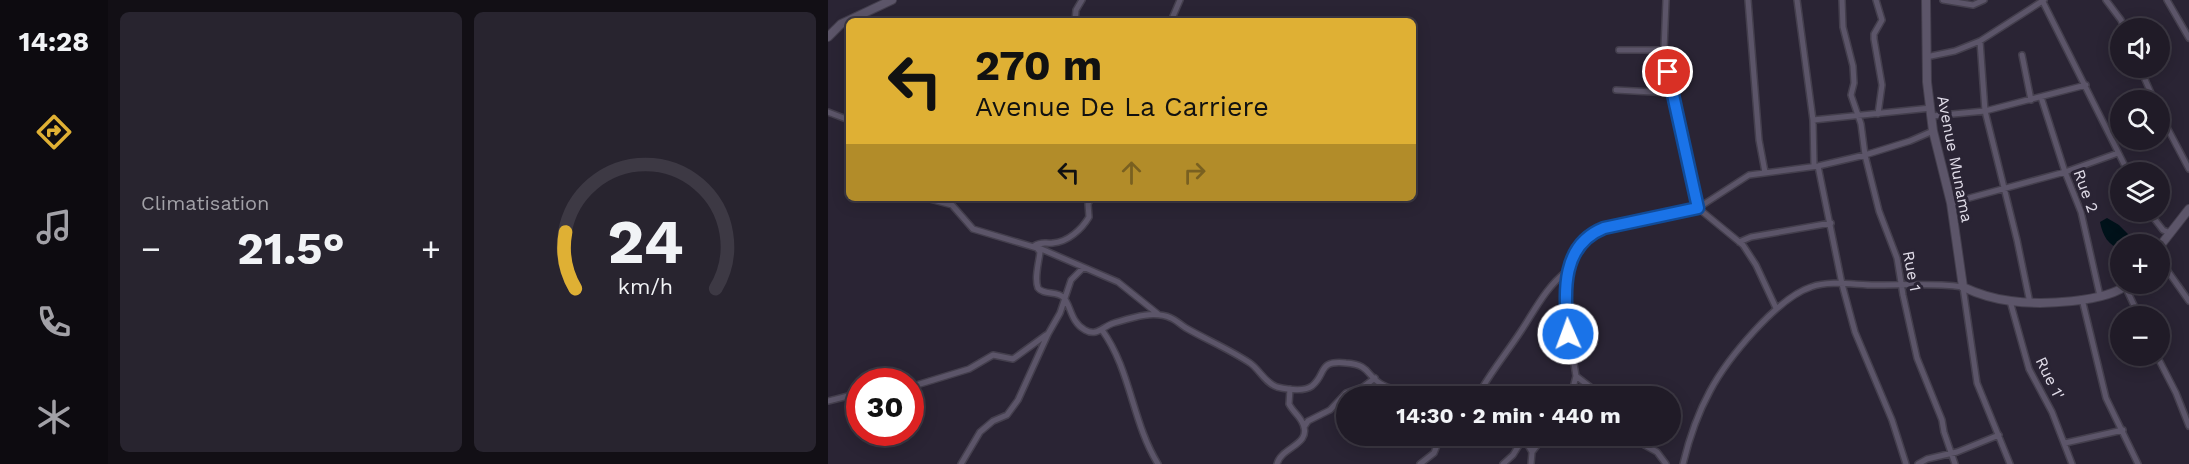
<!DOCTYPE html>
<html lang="fr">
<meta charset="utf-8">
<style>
:root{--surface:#201b27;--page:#28242f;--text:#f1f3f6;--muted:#a2a1a7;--line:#3d3944;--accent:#dfb034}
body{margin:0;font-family:"Work Sans",sans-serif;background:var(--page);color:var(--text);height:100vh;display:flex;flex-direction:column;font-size:22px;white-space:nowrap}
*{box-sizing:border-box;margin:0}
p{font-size:20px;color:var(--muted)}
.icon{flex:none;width:33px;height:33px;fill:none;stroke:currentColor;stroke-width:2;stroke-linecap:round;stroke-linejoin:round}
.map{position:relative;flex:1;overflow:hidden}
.drawer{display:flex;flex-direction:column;gap:12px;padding:12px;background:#120f15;width:720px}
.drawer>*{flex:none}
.guide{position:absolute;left:18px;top:18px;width:570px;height:183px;border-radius:9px;box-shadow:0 3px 15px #0003,0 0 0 2px var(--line);background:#dfb034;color:#111;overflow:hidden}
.buttons{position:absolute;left:1282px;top:18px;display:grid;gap:12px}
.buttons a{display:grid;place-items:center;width:60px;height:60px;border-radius:50%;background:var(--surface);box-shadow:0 3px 15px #0003,0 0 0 2px var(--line);font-size:30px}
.speed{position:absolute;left:18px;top:368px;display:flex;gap:12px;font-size:30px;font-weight:700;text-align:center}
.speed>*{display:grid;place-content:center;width:78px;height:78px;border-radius:50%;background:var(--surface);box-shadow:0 3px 15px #0003,0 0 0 2px var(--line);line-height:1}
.speed .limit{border:9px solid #d22;background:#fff;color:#111}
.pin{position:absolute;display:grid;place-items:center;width:51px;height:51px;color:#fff;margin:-26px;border:3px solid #fff;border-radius:50%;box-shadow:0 2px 6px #0007}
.me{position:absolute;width:66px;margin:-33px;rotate:358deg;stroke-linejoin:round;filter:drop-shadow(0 0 4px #0008)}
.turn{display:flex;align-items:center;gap:21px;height:126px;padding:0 30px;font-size:27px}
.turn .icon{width:78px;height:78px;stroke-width:2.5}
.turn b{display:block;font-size:42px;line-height:51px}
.lanes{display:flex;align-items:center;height:57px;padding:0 30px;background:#0003;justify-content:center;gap:30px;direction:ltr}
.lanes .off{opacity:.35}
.big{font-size:45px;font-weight:700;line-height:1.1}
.drawer .widget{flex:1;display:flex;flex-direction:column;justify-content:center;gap:9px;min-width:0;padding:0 21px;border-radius:9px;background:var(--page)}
.drawer .dial{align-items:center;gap:0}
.dial svg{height:156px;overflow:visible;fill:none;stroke:var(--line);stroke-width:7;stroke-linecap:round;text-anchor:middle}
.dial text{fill:var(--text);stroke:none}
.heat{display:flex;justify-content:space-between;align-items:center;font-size:33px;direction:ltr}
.drawer .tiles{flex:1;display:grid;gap:12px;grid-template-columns:repeat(2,1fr)}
.trip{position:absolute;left:508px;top:386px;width:345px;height:60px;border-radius:30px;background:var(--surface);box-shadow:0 3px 15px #0003,0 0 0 2px var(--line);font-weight:700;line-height:60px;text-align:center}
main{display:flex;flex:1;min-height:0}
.dock{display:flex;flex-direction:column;width:108px;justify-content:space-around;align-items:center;background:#0d0b10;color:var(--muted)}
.dock .icon{width:42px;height:42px}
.dock .active{color:var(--accent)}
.dock b{font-size:27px;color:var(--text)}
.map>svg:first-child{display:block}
.water{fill:#00121a}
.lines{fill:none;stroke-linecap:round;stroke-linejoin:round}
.street-casing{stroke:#443f4d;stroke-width:8}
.secondary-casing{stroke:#443f4d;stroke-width:10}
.street{stroke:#5c5569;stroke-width:5}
.secondary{stroke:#5c5569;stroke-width:8}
.route-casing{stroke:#114b97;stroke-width:15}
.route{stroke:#1a73e8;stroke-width:10}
.labels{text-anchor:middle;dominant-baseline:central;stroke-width:6;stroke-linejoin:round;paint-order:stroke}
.street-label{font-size:16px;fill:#e1dde9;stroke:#2a2434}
</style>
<main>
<nav class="dock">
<b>14:28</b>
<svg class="icon active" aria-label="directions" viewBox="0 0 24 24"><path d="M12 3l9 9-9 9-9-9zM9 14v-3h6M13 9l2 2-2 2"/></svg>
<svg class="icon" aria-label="music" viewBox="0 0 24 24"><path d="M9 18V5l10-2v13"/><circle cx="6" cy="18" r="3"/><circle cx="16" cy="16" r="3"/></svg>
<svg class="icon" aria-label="phone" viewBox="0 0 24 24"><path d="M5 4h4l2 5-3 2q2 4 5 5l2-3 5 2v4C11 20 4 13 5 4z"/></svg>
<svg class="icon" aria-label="climate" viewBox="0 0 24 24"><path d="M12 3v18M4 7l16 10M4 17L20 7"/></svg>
</nav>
<section class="drawer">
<div class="tiles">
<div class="widget"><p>Climatisation</p>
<div class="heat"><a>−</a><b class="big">21.5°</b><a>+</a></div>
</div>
<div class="widget dial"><svg viewBox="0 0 100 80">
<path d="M14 69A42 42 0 1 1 86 69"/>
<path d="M14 69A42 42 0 0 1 9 40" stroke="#dfb034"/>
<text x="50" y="56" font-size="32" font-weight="700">24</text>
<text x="50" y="72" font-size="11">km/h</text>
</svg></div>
</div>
</section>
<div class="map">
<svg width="1361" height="464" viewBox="0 0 1361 464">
<rect width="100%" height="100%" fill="#2a2434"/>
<path class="water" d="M1279,218L1291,225L1304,238V244H1293V250C1280,244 1275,237 1272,222Z"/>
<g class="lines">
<g class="street-casing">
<path id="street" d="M838,0L836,50L843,93L870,208L915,245L928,265L948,308
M920,0L931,140L937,172
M969,0L985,120L986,166
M1014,0L1015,27L1025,66L1026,83L1023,95L1033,124L1037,155L1051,211L1069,258L1075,295L1089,358L1114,420L1116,432L1127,464
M1048,0L1054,20L1046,34V39L1054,85L1050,114
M1115,0L1145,5L1156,0
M1214,0L1300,172
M1278,0L1293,20L1296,28
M1339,0L1361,38
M247,21L248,10L254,0
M343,21L352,0
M1152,41L1157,111L1189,240L1202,303
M791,50H836
M1194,55L1203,100
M1098,57L1127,51L1152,41L1216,0
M1312,68L1326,100
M788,90L843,93
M1213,97L1237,172L1253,212L1272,296
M0,112L21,120
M1332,114L1361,169
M1104,116L1157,111L1258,85
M985,120L1103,108
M990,166L1014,284L1027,332L1064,420L1078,464
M98,198L124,205L145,229L209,248L212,252C211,262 206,278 210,288C215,295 229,291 235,297C243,304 242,322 257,330C269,337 275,326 286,323C303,318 325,310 343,318C348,320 353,325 358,328C379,340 401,349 422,363C431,369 437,383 449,387C458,389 476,392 484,386C499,374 489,360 518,363C544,365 537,376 555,385C573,395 634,397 653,390C665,369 680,351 693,331C707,310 718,287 739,271
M1123,203L1237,172L1290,153
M1321,212L1335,230L1342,233
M911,242L923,237L1003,223
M206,246C214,241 217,244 225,243C240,242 254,229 261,217L260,204L263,198
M211,248L290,282L330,314
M1332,260L1361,301
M1297,286L1311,316
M1254,299L1278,398L1310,464
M1182,301L1201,369L1224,412L1244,464
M274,330C303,370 304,422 330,464
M1329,356L1348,393L1361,426
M82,387L141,369L165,355L185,359L218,335
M743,396L748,376
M774,396L748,376L738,314L739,271L749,250L766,232L795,223L870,208L921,175L990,166L1037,155L1082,141L1105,131
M0,401L32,393
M476,427L480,421L502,410L518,393L535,387L547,378
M807,435L811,442L829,452L838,464
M695,436L704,452
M1237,443L1295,430
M133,464L152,432L165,421L179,415L190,400L220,334L232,313L243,280L255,268
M449,464C453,447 484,445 475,424C472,416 465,412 461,404L462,389
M592,464L606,453L613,435
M675,464L685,455L696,437H713
M703,464L704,452L717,435
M855,464C861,439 870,413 882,391C899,359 949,298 983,287C1003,280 1027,285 1047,285C1076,285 1105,283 1135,287L1149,383L1182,464
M1090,464L1099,459L1129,452L1171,435"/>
</g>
<g class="secondary-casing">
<path id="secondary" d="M1098,0L1099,82L1105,131L1123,203L1135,287C1150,294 1166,299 1183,301C1212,305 1278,303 1300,284
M0,37L13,24L64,0
M1332,246L1361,209"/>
</g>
<use href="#street" class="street"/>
<use href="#secondary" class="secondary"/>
</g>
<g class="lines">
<g class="route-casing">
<path id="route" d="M740,334C737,295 731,246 776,228L870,208L840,72"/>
</g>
<use href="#route" class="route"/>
</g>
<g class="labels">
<g class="street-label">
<text transform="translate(1127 159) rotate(79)">Avenue Munama</text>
<text transform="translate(1258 191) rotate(70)">Rue 2</text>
<text transform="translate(1084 271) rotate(79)">Rue 1</text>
<text transform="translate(1222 378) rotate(64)">Rue 1'</text>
</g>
</g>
</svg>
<div class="buttons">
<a><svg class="icon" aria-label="sound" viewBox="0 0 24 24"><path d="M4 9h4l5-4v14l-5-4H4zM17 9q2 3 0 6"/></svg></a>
<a><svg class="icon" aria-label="search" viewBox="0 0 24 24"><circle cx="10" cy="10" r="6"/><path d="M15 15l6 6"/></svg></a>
<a><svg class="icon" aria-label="layers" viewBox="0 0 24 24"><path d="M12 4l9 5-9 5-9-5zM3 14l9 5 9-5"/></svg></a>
<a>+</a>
<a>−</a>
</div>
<div class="speed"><div class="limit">30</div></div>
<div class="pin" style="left:840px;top:72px;background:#d93025"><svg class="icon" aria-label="arrive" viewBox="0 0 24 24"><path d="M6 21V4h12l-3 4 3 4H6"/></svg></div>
<svg class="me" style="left:740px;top:334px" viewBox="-20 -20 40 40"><circle r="17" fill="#1a73e8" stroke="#fff" stroke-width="3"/><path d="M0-11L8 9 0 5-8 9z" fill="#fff"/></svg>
<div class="trip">14:30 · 2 min · 440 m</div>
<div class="guide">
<div class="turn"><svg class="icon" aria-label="left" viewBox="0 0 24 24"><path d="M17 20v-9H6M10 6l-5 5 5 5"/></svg><div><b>270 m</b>Avenue De La Carriere</div></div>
<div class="lanes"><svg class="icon" aria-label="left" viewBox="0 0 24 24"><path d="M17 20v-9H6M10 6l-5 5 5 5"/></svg><svg class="icon off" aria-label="ahead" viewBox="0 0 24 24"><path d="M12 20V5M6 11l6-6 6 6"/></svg><svg class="icon off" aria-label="right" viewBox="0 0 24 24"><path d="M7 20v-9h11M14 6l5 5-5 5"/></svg></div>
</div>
</div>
</main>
